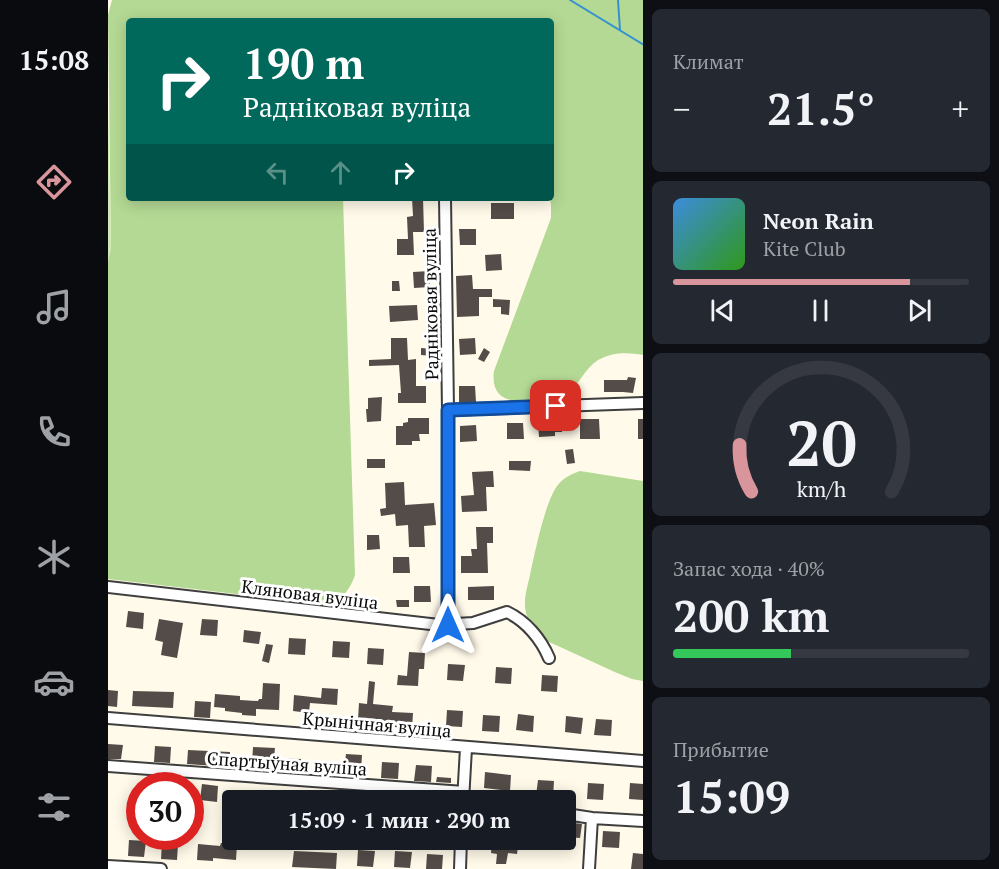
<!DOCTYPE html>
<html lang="ru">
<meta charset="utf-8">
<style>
:root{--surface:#171b24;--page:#242831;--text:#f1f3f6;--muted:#9ea1a6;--line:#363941;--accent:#d8969c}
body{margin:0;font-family:"PT Serif",serif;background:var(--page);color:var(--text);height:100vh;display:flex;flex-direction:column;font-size:22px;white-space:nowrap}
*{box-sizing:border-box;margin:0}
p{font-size:20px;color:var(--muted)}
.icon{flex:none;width:33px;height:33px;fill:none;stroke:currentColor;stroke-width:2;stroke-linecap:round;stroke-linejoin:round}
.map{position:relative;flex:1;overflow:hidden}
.details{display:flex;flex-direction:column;gap:9px;padding:9px;background:#0d0f14;width:356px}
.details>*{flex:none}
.hud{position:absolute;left:18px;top:18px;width:428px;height:183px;border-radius:6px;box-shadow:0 3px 15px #0003;background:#00695c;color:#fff;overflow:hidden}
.speed{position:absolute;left:18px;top:772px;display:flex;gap:12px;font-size:30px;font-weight:700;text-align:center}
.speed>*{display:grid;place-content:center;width:78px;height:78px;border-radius:50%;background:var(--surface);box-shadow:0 3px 15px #0003;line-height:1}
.speed .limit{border:9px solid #d22;background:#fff;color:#111}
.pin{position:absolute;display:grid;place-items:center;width:51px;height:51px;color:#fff;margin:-26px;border-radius:12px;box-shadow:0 3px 9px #0006}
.me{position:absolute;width:66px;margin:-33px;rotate:0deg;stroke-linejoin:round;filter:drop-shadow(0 0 4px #0008)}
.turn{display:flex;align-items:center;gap:21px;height:126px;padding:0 18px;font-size:27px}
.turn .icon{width:78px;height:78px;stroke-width:2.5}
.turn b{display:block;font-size:42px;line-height:51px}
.lanes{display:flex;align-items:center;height:57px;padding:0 18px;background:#0003;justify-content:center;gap:30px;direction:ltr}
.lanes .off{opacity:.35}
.big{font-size:45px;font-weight:700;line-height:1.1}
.details .tile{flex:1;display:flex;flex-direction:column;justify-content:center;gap:9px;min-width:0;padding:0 21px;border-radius:9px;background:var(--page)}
.details .dial{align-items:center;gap:0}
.dial svg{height:156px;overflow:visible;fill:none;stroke:var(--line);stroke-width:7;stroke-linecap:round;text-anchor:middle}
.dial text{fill:var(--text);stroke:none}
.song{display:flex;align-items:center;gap:18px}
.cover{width:72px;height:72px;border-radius:9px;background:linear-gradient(135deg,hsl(210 70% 55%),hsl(110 70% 35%))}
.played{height:6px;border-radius:3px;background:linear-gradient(90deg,var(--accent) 80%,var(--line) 80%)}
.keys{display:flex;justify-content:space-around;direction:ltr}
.heat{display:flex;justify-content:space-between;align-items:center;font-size:33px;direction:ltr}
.charge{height:9px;border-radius:4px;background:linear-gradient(90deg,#34c759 40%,var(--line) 0)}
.trip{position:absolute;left:114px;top:790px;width:354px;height:60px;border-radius:6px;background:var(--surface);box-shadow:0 3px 15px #0003;font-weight:700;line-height:60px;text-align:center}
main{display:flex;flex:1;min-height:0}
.dock{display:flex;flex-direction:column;width:108px;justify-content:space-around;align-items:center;background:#090b0e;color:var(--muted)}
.dock .icon{width:42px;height:42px}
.dock .on{color:var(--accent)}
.dock b{font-size:27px;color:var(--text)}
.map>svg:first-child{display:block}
.green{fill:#d0e8b4}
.forest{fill:#b4d994}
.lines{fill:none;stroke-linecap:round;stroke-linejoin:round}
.stream{stroke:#3692cc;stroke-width:2}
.building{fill:#544c48}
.minor-casing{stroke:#3e3e3e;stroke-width:14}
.minor{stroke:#fff;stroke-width:10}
.route-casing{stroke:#114b97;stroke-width:15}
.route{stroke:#1a73e8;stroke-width:10}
.labels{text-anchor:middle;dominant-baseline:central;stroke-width:6;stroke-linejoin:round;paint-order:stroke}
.street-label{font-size:18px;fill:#0b0b0b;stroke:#fff}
</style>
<main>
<nav class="dock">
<b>15:08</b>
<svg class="icon on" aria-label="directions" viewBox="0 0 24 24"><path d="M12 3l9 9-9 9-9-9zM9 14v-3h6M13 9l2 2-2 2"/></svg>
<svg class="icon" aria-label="music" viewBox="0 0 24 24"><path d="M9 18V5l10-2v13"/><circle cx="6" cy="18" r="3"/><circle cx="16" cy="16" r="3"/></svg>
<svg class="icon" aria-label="phone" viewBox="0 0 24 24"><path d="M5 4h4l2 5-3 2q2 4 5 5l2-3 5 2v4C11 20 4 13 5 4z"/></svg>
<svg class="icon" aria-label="climate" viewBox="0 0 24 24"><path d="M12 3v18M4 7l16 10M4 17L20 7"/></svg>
<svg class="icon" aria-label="car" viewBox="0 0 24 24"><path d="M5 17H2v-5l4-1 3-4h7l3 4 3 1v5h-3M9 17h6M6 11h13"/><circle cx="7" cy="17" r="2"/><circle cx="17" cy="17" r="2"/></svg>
<svg class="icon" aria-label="filters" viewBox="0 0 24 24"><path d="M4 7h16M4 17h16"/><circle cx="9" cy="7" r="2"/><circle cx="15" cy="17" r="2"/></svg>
</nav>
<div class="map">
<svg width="536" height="869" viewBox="0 0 536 869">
<rect width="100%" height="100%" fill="#fffae9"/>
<path class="green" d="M0,105L3,248L0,261Z"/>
<path class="forest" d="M4,0H535V355C520,352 504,352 490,360C476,369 471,386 458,394C448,400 437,401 426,401C404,403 382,400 386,371L443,218V205L442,198V21H21V198H235L247,575C242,590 233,602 215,604L0,579V261L3,248L0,15Z
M472,471L535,481V681L524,679L509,673L439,641C428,632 418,622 417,607C416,595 421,582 423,570C428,548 437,503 449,486C455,478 463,474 472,471Z"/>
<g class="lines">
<path class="stream" d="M462,0L536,45
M510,0L512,30"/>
</g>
<path class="building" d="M304,198H315L316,232H305L306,255H289V239H300L299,217L305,216Z
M383,203H406V219H383Z
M351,229H368V245H352Z
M393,254L394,270L378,271L377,255Z
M321,271L322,287L306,288L305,272Z
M364,275L365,289H384V297H371V316L349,317L348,276Z
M284,281H291L292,291H284Z
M385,299L402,300L401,315L393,314V307H385Z
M309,305L310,320L282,322L281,306Z
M283,338H299L300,360L308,359V386H318V403H290V393H293L291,365L261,366V360L283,359Z
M367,338L368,354L352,355L351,339Z
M313,348L325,349V356L313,355Z
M376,348L382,352L376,362L370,359Z
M520,377L528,378L525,393L515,392H496V380H519Z
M351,386H367L368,402H351Z
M274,397L273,421L259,422L258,409H260V398Z
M300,418H321V434H311L312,441H304V445H288V426H295V423L300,422Z
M472,419H491L492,439H472Z
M530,419H536V439H530Z
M447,420V424H454V432H447V436L431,437L430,421Z
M399,423H415L416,439H399Z
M368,425L369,441L352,442V426Z
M465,449L467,463L459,464L457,450Z
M259,459H277V468H259Z
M401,461H423L422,471L401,470Z
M385,471L386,487H378L379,511L354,512L353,496L366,495L364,472Z
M296,482L297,505L326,503L328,525L316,526L317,547H301L300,525L288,526L287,514L273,516L272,509L278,508L277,483Z
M368,527H385V543H379L380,573H353V556H364L363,549H369Z
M259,535H271L272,549L259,550Z
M285,557H301L302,573H285Z
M306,586H322L323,602H306Z
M386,586V600H360V587Z
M288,600H301V607H289Z
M20,611L36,613L35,629L18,627Z
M51,619L75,623L69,658L53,655L55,642L47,640Z
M94,619L110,620L109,636L92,635Z
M136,630L153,632L151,644L135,642Z
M181,638L198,639L197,655L180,654Z
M225,641L242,642L241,658L224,657Z
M158,644L165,645L161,663L154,661Z
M260,648L276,649L275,665L259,664Z
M301,652L317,653L316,669H311L310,686L289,685L290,675L299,676Z
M340,664L357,665L355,681L339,680Z
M388,667L404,668L403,684L387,683Z
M434,675L450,676L449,692L433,691Z
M261,681L267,682L265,704L285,706L284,712L305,713L304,729L287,727V722L250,719L251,703L259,704Z
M155,683L172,684L171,710L148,709V716L134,715V713L117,711V708L106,707L107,694L132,696V700L150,701L151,699H154Z
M214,688L230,689L229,705L202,703L201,713L185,711L186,695L213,698Z
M0,690L10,691L9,707L0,706Z
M25,691L66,692L65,708L24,706Z
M87,701L103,702L102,718L86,717Z
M339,710L355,711L354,727L338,726Z
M410,714L426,716L425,732L408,730Z
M375,715L392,716L391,732L374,731Z
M458,716L475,718L473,734L457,732Z
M236,719H245V730L236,729Z
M488,719L504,720L503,736L486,735Z
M0,744L15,745L13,759H0Z
M47,746L63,747L62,763L46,762Z
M145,747L167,748L166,758L193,759L192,771L176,770V765L144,763Z
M80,750L122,752L121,767L79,764Z
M238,754L254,755L253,771L236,770Z
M274,762L291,763L290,779L273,778Z
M308,765L324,766L323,782L306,781Z
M377,772L403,775L402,791L376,788Z
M329,777L343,778V783L328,782Z
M430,780L446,781L445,797L428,796Z
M480,783L496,784L495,800L479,799Z
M522,783L536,784V800L521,799Z
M94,784L110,786L109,802L92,800Z
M195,790L211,791L210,801H194Z
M147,791L164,792L163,801H147Z
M320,797L345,799V801L320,800Z
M458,822L474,824L472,838L458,837Z
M495,831L512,832L511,848L494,847Z
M21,840L38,841L36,857L20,856Z
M384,840H411L409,854L400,853L398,864H388L389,854L383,853Z
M54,843L70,844L69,860L53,859Z
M113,843L129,844L128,860L105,858V861L89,860L90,844L112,846Z
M250,850L267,851L265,867L249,866Z
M186,851L229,853L228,869L184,867Z
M287,851L304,852L302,868L286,867Z
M525,853L536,854V869H523Z
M319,854L335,855L334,869H318Z"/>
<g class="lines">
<g class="minor-casing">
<path id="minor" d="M337,198L340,410V625
M340,410L536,403
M0,587L331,625L365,623L399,612C418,621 433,639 441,658
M0,718L536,761
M0,766L356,792
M355,801L358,748
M458,814L484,818L536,821
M0,866L53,869
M352,869L353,840
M481,869L484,818"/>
</g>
<use href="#minor" class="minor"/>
</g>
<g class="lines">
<g class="route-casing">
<path id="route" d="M340,625V410L448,406"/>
</g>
<use href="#route" class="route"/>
</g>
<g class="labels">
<g class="street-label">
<text transform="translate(322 304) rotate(-91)">Радніковая вуліца</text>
<text transform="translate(202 594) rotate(7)">Кляновая вуліца</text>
<text transform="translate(269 724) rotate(5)">Крынічная вуліца</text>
<text transform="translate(179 763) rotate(4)">Спартыўная вуліца</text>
</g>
</g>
</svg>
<div class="speed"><div class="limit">30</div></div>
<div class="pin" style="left:448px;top:406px;background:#d93025"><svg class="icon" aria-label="arrive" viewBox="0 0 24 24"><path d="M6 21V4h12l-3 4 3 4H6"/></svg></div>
<svg class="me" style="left:340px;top:625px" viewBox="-20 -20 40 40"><path d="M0-17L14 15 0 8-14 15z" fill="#1a73e8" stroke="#fff" stroke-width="4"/></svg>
<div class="trip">15:09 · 1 мин · 290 m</div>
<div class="hud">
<div class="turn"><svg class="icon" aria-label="right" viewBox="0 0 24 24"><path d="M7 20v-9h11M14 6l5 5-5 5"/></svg><div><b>190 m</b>Радніковая вуліца</div></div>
<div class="lanes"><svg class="icon off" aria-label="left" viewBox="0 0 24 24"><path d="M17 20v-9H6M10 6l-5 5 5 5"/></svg><svg class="icon off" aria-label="ahead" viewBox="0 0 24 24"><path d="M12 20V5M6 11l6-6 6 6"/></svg><svg class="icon" aria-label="right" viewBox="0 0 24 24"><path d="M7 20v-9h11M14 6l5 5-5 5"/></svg></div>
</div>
</div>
<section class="details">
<div class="tile"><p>Климат</p>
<div class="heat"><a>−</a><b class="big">21.5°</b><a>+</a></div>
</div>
<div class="tile">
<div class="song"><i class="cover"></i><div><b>Neon Rain</b><p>Kite Club</p></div></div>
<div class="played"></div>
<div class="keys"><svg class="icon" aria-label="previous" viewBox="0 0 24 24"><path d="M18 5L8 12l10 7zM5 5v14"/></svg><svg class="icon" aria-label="pause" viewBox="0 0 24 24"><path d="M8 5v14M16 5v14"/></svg><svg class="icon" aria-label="next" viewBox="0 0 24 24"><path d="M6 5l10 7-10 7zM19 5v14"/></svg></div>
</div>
<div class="tile dial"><svg viewBox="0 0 100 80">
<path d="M14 69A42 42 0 1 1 86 69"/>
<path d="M14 69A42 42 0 0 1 8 45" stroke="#d8969c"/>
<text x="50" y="56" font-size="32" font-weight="700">20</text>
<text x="50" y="72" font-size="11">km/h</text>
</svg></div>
<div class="tile"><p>Запас хода · 40%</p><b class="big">200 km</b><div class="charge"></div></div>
<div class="tile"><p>Прибытие</p><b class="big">15:09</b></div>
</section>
</main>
